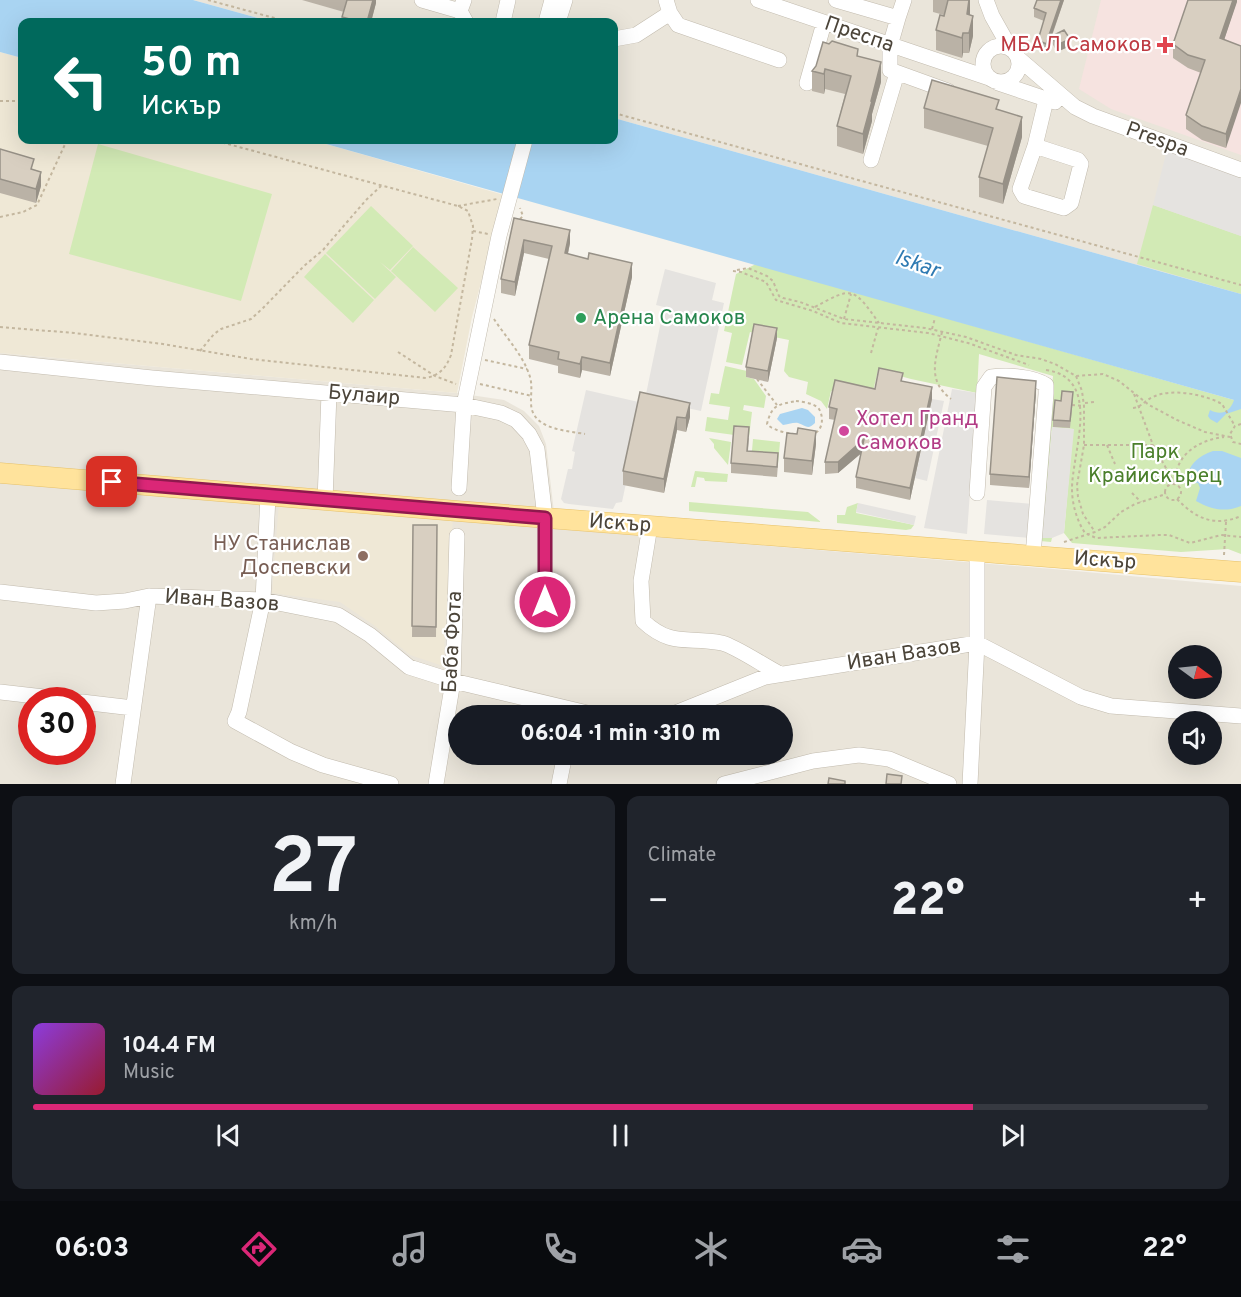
<!DOCTYPE html>
<meta charset="utf-8">
<style>
:root{--surface:#171b24;--page:#20242c;--text:#f1f3f6;--muted:#9ea1a6;--line:#363941;--accent:#db2777}
body{margin:0;font-family:Overpass,sans-serif;background:var(--page);color:var(--text);height:100vh;display:flex;flex-direction:column;font-size:22px;white-space:nowrap}
*{box-sizing:border-box;margin:0}
p{font-size:20px;color:var(--muted)}
.icon{flex:none;width:33px;height:33px;fill:none;stroke:currentColor;stroke-width:2;stroke-linecap:round;stroke-linejoin:round}
.map{position:relative;height:784px;overflow:hidden}
.details{display:flex;flex-direction:column;gap:12px;padding:12px;background:#0d0f14;flex:1}
.details>*{flex:none}
.banner{position:absolute;left:18px;top:18px;width:600px;height:126px;border-radius:12px;box-shadow:0 6px 24px #0002;background:#00695c;color:#fff;overflow:hidden}
.needle{width:39px;rotate:105deg}
.tools{position:absolute;left:1168px;top:645px;display:grid;gap:12px}
.tools a{display:grid;place-items:center;width:54px;height:54px;border-radius:50%;background:var(--surface);box-shadow:0 6px 24px #0002;font-size:30px}
.speed{position:absolute;left:18px;top:687px;display:flex;gap:12px;font-size:30px;font-weight:700;text-align:center}
.speed>*{display:grid;place-content:center;width:78px;height:78px;border-radius:50%;background:var(--surface);box-shadow:0 6px 24px #0002;line-height:1}
.speed .limit{border:9px solid #d22;background:#fff;color:#111}
.pin{position:absolute;display:grid;place-items:center;width:51px;height:51px;color:#fff;margin:-26px;border-radius:12px;box-shadow:0 3px 9px #0006}
.me{position:absolute;width:66px;margin:-33px;rotate:0deg;stroke-linejoin:round;filter:drop-shadow(0 0 4px #0008)}
.turn{display:flex;align-items:center;gap:21px;height:126px;padding:0 24px;font-size:27px}
.turn .icon{width:78px;height:78px;stroke-width:2.5}
.turn b{display:block;font-size:42px;line-height:51px}
.big{font-size:45px;font-weight:800;line-height:1.1}
.details .widget{flex:1;display:flex;flex-direction:column;justify-content:center;gap:9px;min-width:0;padding:0 21px;border-radius:12px;background:var(--page)}
.details .dial{align-items:center;gap:0}
.dial b{font-size:78px;line-height:1}
.song{display:flex;align-items:center;gap:18px}
.cover{width:72px;height:72px;border-radius:9px;background:linear-gradient(135deg,hsl(270 70% 55%),hsl(350 70% 35%))}
.played{height:6px;border-radius:3px;background:linear-gradient(90deg,var(--accent) 80%,var(--line) 80%)}
.keys{display:flex;justify-content:space-around;direction:ltr}
.heat{display:flex;justify-content:space-between;align-items:center;font-size:33px;direction:ltr}
.details .tiles{flex:1;display:grid;gap:12px;grid-template-columns:1fr 1fr}
.widget:last-child{grid-column:span 2}
.trip{position:absolute;left:448px;top:705px;width:345px;height:60px;border-radius:30px;background:var(--surface);box-shadow:0 6px 24px #0002;font-weight:800;line-height:60px;text-align:center}
.tab-bar{display:flex;height:96px;justify-content:space-around;align-items:center;background:#090b0e;color:var(--muted)}
.tab-bar .icon{width:42px;height:42px}
.tab-bar .active{color:var(--accent)}
.tab-bar b{font-size:27px;color:var(--text)}
.map>svg:first-child{display:block}
.residential{fill:#eae5da;fill-rule:evenodd}
.education{fill:#efe8d6}
.medical{fill:#f6e3e0}
.green{fill:#d2eab5}
.parking{fill:#e5e3e0}
.water{fill:#a9d4f2}
.lines{fill:none;stroke-linecap:round;stroke-linejoin:round}
.minor-casing{stroke:#c2bbae;stroke-width:16}
.major-casing{stroke:#e6c16a;stroke-width:21}
.path{stroke:#c4b79f;stroke-width:2;stroke-dasharray:3 3;stroke-linecap:butt}
.minor{stroke:#fff;stroke-width:15}
.major{stroke:#ffe39c;stroke-width:20}
.wall{fill:#bab2a6}
.shaded-wall{fill:#979187}
.building{fill:#d8cfc1;stroke:#979187;stroke-width:1.5}
.route-casing{stroke:#8e194d;stroke-width:15}
.route{stroke:#db2777;stroke-width:10}
.health-dot{fill:#e0444e;stroke:#fff;stroke-width:2}
.leisure-dot{fill:#2e9e5b;stroke:#fff;stroke-width:2}
.hotel-dot{fill:#d1479c;stroke:#fff;stroke-width:2}
.education-dot{fill:#8d6e63;stroke:#fff;stroke-width:2}
.labels{text-anchor:middle;dominant-baseline:central;stroke-width:4.5;stroke-linejoin:round;paint-order:stroke}
.street-label{font-size:21px;fill:#4b4439;stroke:#fff}
.health-label{font-size:21px;fill:#be3a42;stroke:#fff;text-anchor:end}
.leisure-label{font-size:21px;fill:#27864d;stroke:#fff;text-anchor:start}
.hotel-label{font-size:21px;fill:#b23c85;stroke:#fff;text-anchor:start}
.park-label{font-size:21px;fill:#4a7f2a;stroke:#fff}
.education-label{font-size:21px;fill:#785e54;stroke:#fff;text-anchor:end}
.water-label{font-size:22px;font-style:italic;fill:#2e7ab2;stroke:#fff}
</style>
<div class="map">
<svg width="1241" height="784" viewBox="0 0 1241 784">
<rect width="100%" height="100%" fill="#f6f3ec"/>
<path class="residential" d="M193,0H1241V294L614,118V22H272Z
M0,353L457,393L504,400L524,411L539,426L546,444L556,529L1053,569L1241,586V784H0ZM1179,656H1212V688H1179ZM32,700H82V752H32ZM459,716H783V754H459ZM1179,722H1212V754H1179Z"/>
<path class="education" d="M0,52L22,58V140H312L504,195L472,317L457,393L0,353Z
M279,502L453,518L443,666L410,655L375,626L340,602L272,593Z"/>
<path class="medical" d="M1101,0H1241V155L1111,109L1079,89Z"/>
<path class="green" d="M98,144L272,194L241,301L69,254Z
M1153,205L1241,236V294L1137,264Z
M371,206L413,246L390,270L380,262L396,277L375,299L326,253Z
M413,247L458,288L435,312L391,271Z
M325,254L374,300L353,323L304,277Z
M756,264L1241,402V554L1228,549L1181,552L1072,543L1064,533L1073,429L1052,427L1043,537L1052,538L1051,542L1040,541L1053,376L979,354L977,393L911,379L878,370L871,400L831,391L827,409L821,401L806,394L808,382L789,377L784,371L789,340L750,332L742,365L726,362L732,333L724,331L736,274Z
M725,366L747,371L746,377L754,379L766,396L764,408L744,405L743,410L752,412L749,437L705,431L707,417L728,420L730,407L709,404L711,393L719,394Z
M709,438L731,442L728,465L714,448V444Z
M753,439L780,442L778,464L751,462Z
M695,471L728,474L727,482L705,481L704,478L697,477L695,487H691Z
M689,502L808,512L821,522L689,511Z
M858,503L856,513L914,525L911,529L906,530L837,523V515H845L847,507Z"/>
<path class="parking" d="M1167,150L1241,175V236L1153,205Z
M665,269L716,283L712,300L724,303L701,411L645,399L664,307L656,305Z
M952,389L977,393L967,534L924,528Z
M586,390L643,403L622,502L616,503L613,509L569,504L564,503L561,499L568,469H572L575,452L572,451Z
M932,399L944,401L927,481L915,478Z
M1052,427L1074,429L1064,533L1052,538H1042Z
M987,500L1033,504L1030,538L984,534Z
M858,503L916,516L914,525L856,512Z"/>
<path class="water" d="M0,0H193L272,22H22V58L0,52Z
M614,118L1241,294V409L1226,414L1217,423L1210,419L1208,416L1210,410C1221,416 1230,412 1234,400L312,140H614Z
M802,408L808,410L815,417V423C808,430 806,426 798,423C794,422 787,425 783,425L777,419L780,414Z
M1213,451H1222L1241,458V506C1225,513 1210,509 1196,501L1200,488L1198,483L1187,484C1186,466 1198,456 1213,451Z"/>
<g class="lines">
<g class="minor-casing">
<path id="minor" d="M422,0L460,11
M464,0L460,11L466,22
M666,0L670,13L678,25L779,60
M758,0L989,78
M836,0L898,18L890,46V70L948,91
M986,0L992,16L1010,48
M898,18L904,0
M503,22L508,0
M546,22L552,0
M558,22L565,0
M614,39L636,35L670,13
M983 64a18 18 0 1 1 36 0a18 18 0 1 1-36 0Z
M1018,58L1075,107L1093,116L1241,170
M807,83L824,23
M998,83L1055,102
M1035,146L1078,160L1081,164L1071,203L1064,208L1024,196L1020,189L1035,146L1046,100
M871,160L897,73
M0,362L152,378L464,405L501,413L516,420L529,434L537,449L545,518V622
M459,488L464,405L499,236L525,140
M977,493L984,387L991,377C1007,375 1032,376 1046,385V394L1033,556
M268,496L263,600L239,712L235,721L292,752L323,765L391,784
M325,501L329,393
M650,526L641,581L643,621C672,648 688,636 722,643C735,646 766,667 780,674
M0,592L96,603L125,601L149,596L263,600L338,615L370,635L409,667L453,681L600,716
M0,692L70,700
M82,702L133,708
M668,716L765,677L977,643L1081,697L1111,706L1241,716
M123,784L149,596
M436,784L453,681L457,536
M559,784L565,754
M724,784L813,761L859,755L889,759L949,784
M970,784L977,643V552"/>
</g>
<g class="major-casing">
<path id="major" d="M0,473L457,511L1241,572"/>
</g>
<path class="path" d="M208,0L289,22
M0,101H22
M614,113L1241,285
M458,206L497,199
M0,217L23,212L37,205L67,140
M520,219L523,216L520,208
M473,231L488,234
M737,270L748,268L767,276L773,281L779,296L783,298L800,302L844,319L925,328L966,337L1016,355L1041,359L1055,364L1076,376L1103,374L1119,381L1149,405L1177,420L1205,432L1230,437
M733,271L741,272L766,282L776,300L813,311L841,323L928,333L968,343L1029,365
M815,307C853,286 853,287 879,323
M494,319C505,336 522,354 529,374C534,386 529,400 532,410C538,430 569,431 585,434
M844,319L851,294
M0,327L74,333L163,344L251,359L426,378C440,375 446,368 451,355L472,239L473,226L468,211L458,206L213,140
M932,329L935,318
M942,332C936,358 926,380 951,399
M200,351L214,334L221,329L251,319L263,308L304,266L323,250L366,200L381,186
M398,352L435,376L456,384
M871,353L878,328
M485,360L527,369
M1046,370C1103,378 1072,452 1072,489C1072,504 1077,521 1085,533L1096,538L1160,535H1169L1190,543L1221,535L1241,537
M1076,376L1082,391L1084,406V445L1077,485L1078,497L1083,514L1095,532
M757,379L777,405
M480,384L532,396
M1134,394L1153,445L1175,484
M796,401C804,402 814,403 819,409C824,417 823,431 813,434C802,437 773,432 767,424C772,404 778,405 796,401Z
M1085,403L1094,402
M1072,405L1084,406
M1133,408C1142,407 1145,400 1153,397C1171,388 1204,394 1222,404L1235,426
M1241,424L1235,426L1230,434L1233,442L1241,444
M1084,445H1153
M1107,445L1115,464
M1175,483C1175,454 1199,440 1224,437
M1165 492a8 8 0 1 1 16 0a8 8 0 1 1-16 0Z
M1132,493L1141,502
M1177,499C1196,519 1215,527 1241,516
M1064,542L1095,532L1105,527L1121,512L1135,504L1166,494
M1224,555L1226,522"/>
<use href="#minor" class="minor"/>
<use href="#major" class="major"/>
</g>
<path class="wall" d="M302,0H376V3L371,22H342L344,12Z
M933,0H970V15L973,36L969,53H963L962,58L936,50V30L944,15L933,12Z
M1037,0H1064L1052,36L1070,46L1057,52L1052,43V37L1046,52L1038,49V40L1044,21L1034,17V8Z
M1237,0L1224,40L1241,46L1226,148L1202,140L1186,129V115L1201,73L1188,68L1173,58V44Z
M858,56L881,82L872,114V121L863,154L837,146V126L845,94L825,89L824,94L812,91V71Z
M924,108L999,110L1022,137L1003,204L979,197V177L988,146L924,128Z
M0,149L34,170L41,186L36,203L0,193Z
M514,218L570,243L568,254L632,277L610,376L582,370L580,378L558,373V366L529,359V345L549,259L524,253L515,296L501,293V279Z
M777,338L768,382L746,377V367Z
M903,381L932,399L910,500L856,488V477L861,453L838,473L825,474V462L835,420L829,419V407L875,389Z
M1036,391L1029,488L990,485V474Z
M640,392L690,417L686,432L677,430L664,493L623,485V471Z
M1073,399L1070,428L1053,427V420L1061,401Z
M797,434L816,444L812,475L784,472V458Z
M749,437L748,451L778,464L777,477L731,473V463Z
M413,525H437L436,637H412Z"/>
<path class="shaded-wall" d="M373,0H376V3L371,22H367Z
M969,0H970V14L967,34V14Z
M1061,0H1064L1046,52V44Z
M1233,0H1237V2L1220,52V38Z
M973,16V36L969,53V33Z
M963,33V53L962,58V38Z
M1070,39V46L1057,52V45Z
M881,62V82L872,114V121L863,154V134Z
M825,69V89L824,94V74Z
M1241,89V103L1226,148V134Z
M1022,117V137L1003,204V184Z
M41,172V186L36,203V189Z
M570,230V243L565,267V253Z
M524,240V253L515,296V282Z
M632,263V277L610,376V363Z
M777,328V338L768,382V371Z
M582,357V370L580,378V364Z
M1036,381V391L1029,488V477Z
M932,387V399L910,500V488Z
M690,403V417L686,432V418Z
M677,417V430L664,493V479Z
M816,431V444L812,475V461Z
M864,439V451L838,473V462Z"/>
<path class="building" d="M347,0H373L367,22H361L342,17Z
M948,0H969L967,14L973,16L969,33H963L962,38L936,30L940,15L944,16Z
M1037,0H1061L1046,44L1038,40L1046,13L1034,8Z
M1188,0H1233L1220,38L1241,46V89L1226,134L1202,126L1186,115L1205,60L1188,55L1173,44Z
M1064,30L1070,39L1057,45L1052,36Z
M832,41L858,49L857,56L881,62L871,101H872L863,134L837,126L851,76L825,69L824,74L812,71L816,66L823,42L829,44Z
M932,80L999,100L996,109L1022,117L1003,184L979,177L993,128L924,108Z
M0,149L34,159L31,169L41,172L36,189L0,179Z
M514,218L570,230L565,253L588,259L589,253L632,263L610,363L582,357L580,364L558,359L559,352L529,345L552,246L524,240L515,282L501,279Z
M754,324L777,328L768,371L746,367Z
M879,368L903,373L901,381L932,387L910,488L856,477L864,439L838,462H825L837,409L829,407L835,380L875,389Z
M997,377L1036,381L1029,477L990,474Z
M1062,391L1073,392L1070,421L1053,420L1055,400L1061,401Z
M640,392L690,403L686,418L677,417L664,479L623,471Z
M734,426L749,427L747,451L778,453L777,467L731,463Z
M798,428L816,431L812,461L784,458L787,433L797,434Z
M413,525H437L436,627L412,626Z
M887,774L902,776L901,784H886Z
M829,778L845,781V784H828Z"/>
<g class="lines">
<g class="route-casing">
<path id="route" d="M112,482L545,518V602"/>
</g>
<use href="#route" class="route"/>
</g>
<path class="health-dot" d="M1162 36h6v6h6v6h-6v6h-6v-6h-6v-6h6z"/>
<circle class="leisure-dot" cx="581" cy="318" r="6"/>
<circle class="hotel-dot" cx="844" cy="431" r="6"/>
<circle class="education-dot" cx="363" cy="556" r="6"/>
<g class="labels">
<g class="street-label">
<text transform="translate(859 35) rotate(19)">Преспа</text>
<text transform="translate(1157 140) rotate(20)">Prespa</text>
<text transform="translate(364 396) rotate(5)">Булаир</text>
<text transform="translate(620 524) rotate(4)">Искър</text>
<text transform="translate(1105 561) rotate(4)">Искър</text>
<text transform="translate(222 601) rotate(4)">Иван Вазов</text>
<text transform="translate(453 642) rotate(-87)">Баба Фота</text>
<text transform="translate(904 655) rotate(-9)">Иван Вазов</text>
</g>
<g class="health-label">
<text x="1152" y="45">МБАЛ Самоков</text>
</g>
<g class="leisure-label">
<text x="593" y="318">Арена Самоков</text>
</g>
<g class="hotel-label">
<text x="856" y="419">Хотел Гранд<tspan x="856" dy="24">Самоков</tspan></text>
</g>
<g class="park-label">
<text x="1155" y="452">Парк<tspan x="1155" dy="24">Крайискърец</tspan></text>
</g>
<g class="education-label">
<text x="351" y="544">НУ Станислав<tspan x="351" dy="24">Доспевски</tspan></text>
</g>
<g class="water-label">
<text transform="translate(917 265) rotate(19)">Iskar</text>
</g>
</g>
</svg>
<div class="tools">
<a><svg class="needle" viewBox="-14 -14 28 28"><path d="M0-13l5 13h-10z" fill="#e53935"/><path d="M0 13l5-13h-10z" fill="#9ea1a6"/></svg></a>
<a><svg class="icon" aria-label="sound" viewBox="0 0 24 24"><path d="M4 9h4l5-4v14l-5-4H4zM17 9q2 3 0 6"/></svg></a>
</div>
<div class="speed"><div class="limit">30</div></div>
<div class="pin" style="left:112px;top:482px;background:#d93025"><svg class="icon" aria-label="arrive" viewBox="0 0 24 24"><path d="M6 21V4h12l-3 4 3 4H6"/></svg></div>
<svg class="me" style="left:545px;top:602px" viewBox="-20 -20 40 40"><circle r="17" fill="#db2777" stroke="#fff" stroke-width="3"/><path d="M0-11L8 9 0 5-8 9z" fill="#fff"/></svg>
<div class="trip">06:04 · 1 min · 310 m</div>
<div class="banner">
<div class="turn"><svg class="icon" aria-label="left" viewBox="0 0 24 24"><path d="M17 20v-9H6M10 6l-5 5 5 5"/></svg><div><b>50 m</b>Искър</div></div>
</div>
</div>
<section class="details">
<div class="tiles">
<div class="widget dial"><b>27</b><p>km/h</p></div>
<div class="widget"><p>Climate</p>
<div class="heat"><a>−</a><b class="big">22°</b><a>+</a></div>
</div>
<div class="widget">
<div class="song"><i class="cover"></i><div><b>104.4 FM</b><p>Music</p></div></div>
<div class="played"></div>
<div class="keys"><svg class="icon" aria-label="previous" viewBox="0 0 24 24"><path d="M18 5L8 12l10 7zM5 5v14"/></svg><svg class="icon" aria-label="pause" viewBox="0 0 24 24"><path d="M8 5v14M16 5v14"/></svg><svg class="icon" aria-label="next" viewBox="0 0 24 24"><path d="M6 5l10 7-10 7zM19 5v14"/></svg></div>
</div>
</div>
</section>
<nav class="tab-bar">
<b>06:03</b>
<svg class="icon active" aria-label="directions" viewBox="0 0 24 24"><path d="M12 3l9 9-9 9-9-9zM9 14v-3h6M13 9l2 2-2 2"/></svg>
<svg class="icon" aria-label="music" viewBox="0 0 24 24"><path d="M9 18V5l10-2v13"/><circle cx="6" cy="18" r="3"/><circle cx="16" cy="16" r="3"/></svg>
<svg class="icon" aria-label="phone" viewBox="0 0 24 24"><path d="M5 4h4l2 5-3 2q2 4 5 5l2-3 5 2v4C11 20 4 13 5 4z"/></svg>
<svg class="icon" aria-label="climate" viewBox="0 0 24 24"><path d="M12 3v18M4 7l16 10M4 17L20 7"/></svg>
<svg class="icon" aria-label="car" viewBox="0 0 24 24"><path d="M5 17H2v-5l4-1 3-4h7l3 4 3 1v5h-3M9 17h6M6 11h13"/><circle cx="7" cy="17" r="2"/><circle cx="17" cy="17" r="2"/></svg>
<svg class="icon" aria-label="filters" viewBox="0 0 24 24"><path d="M4 7h16M4 17h16"/><circle cx="9" cy="7" r="2"/><circle cx="15" cy="17" r="2"/></svg>
<b>22°</b>
</nav>
